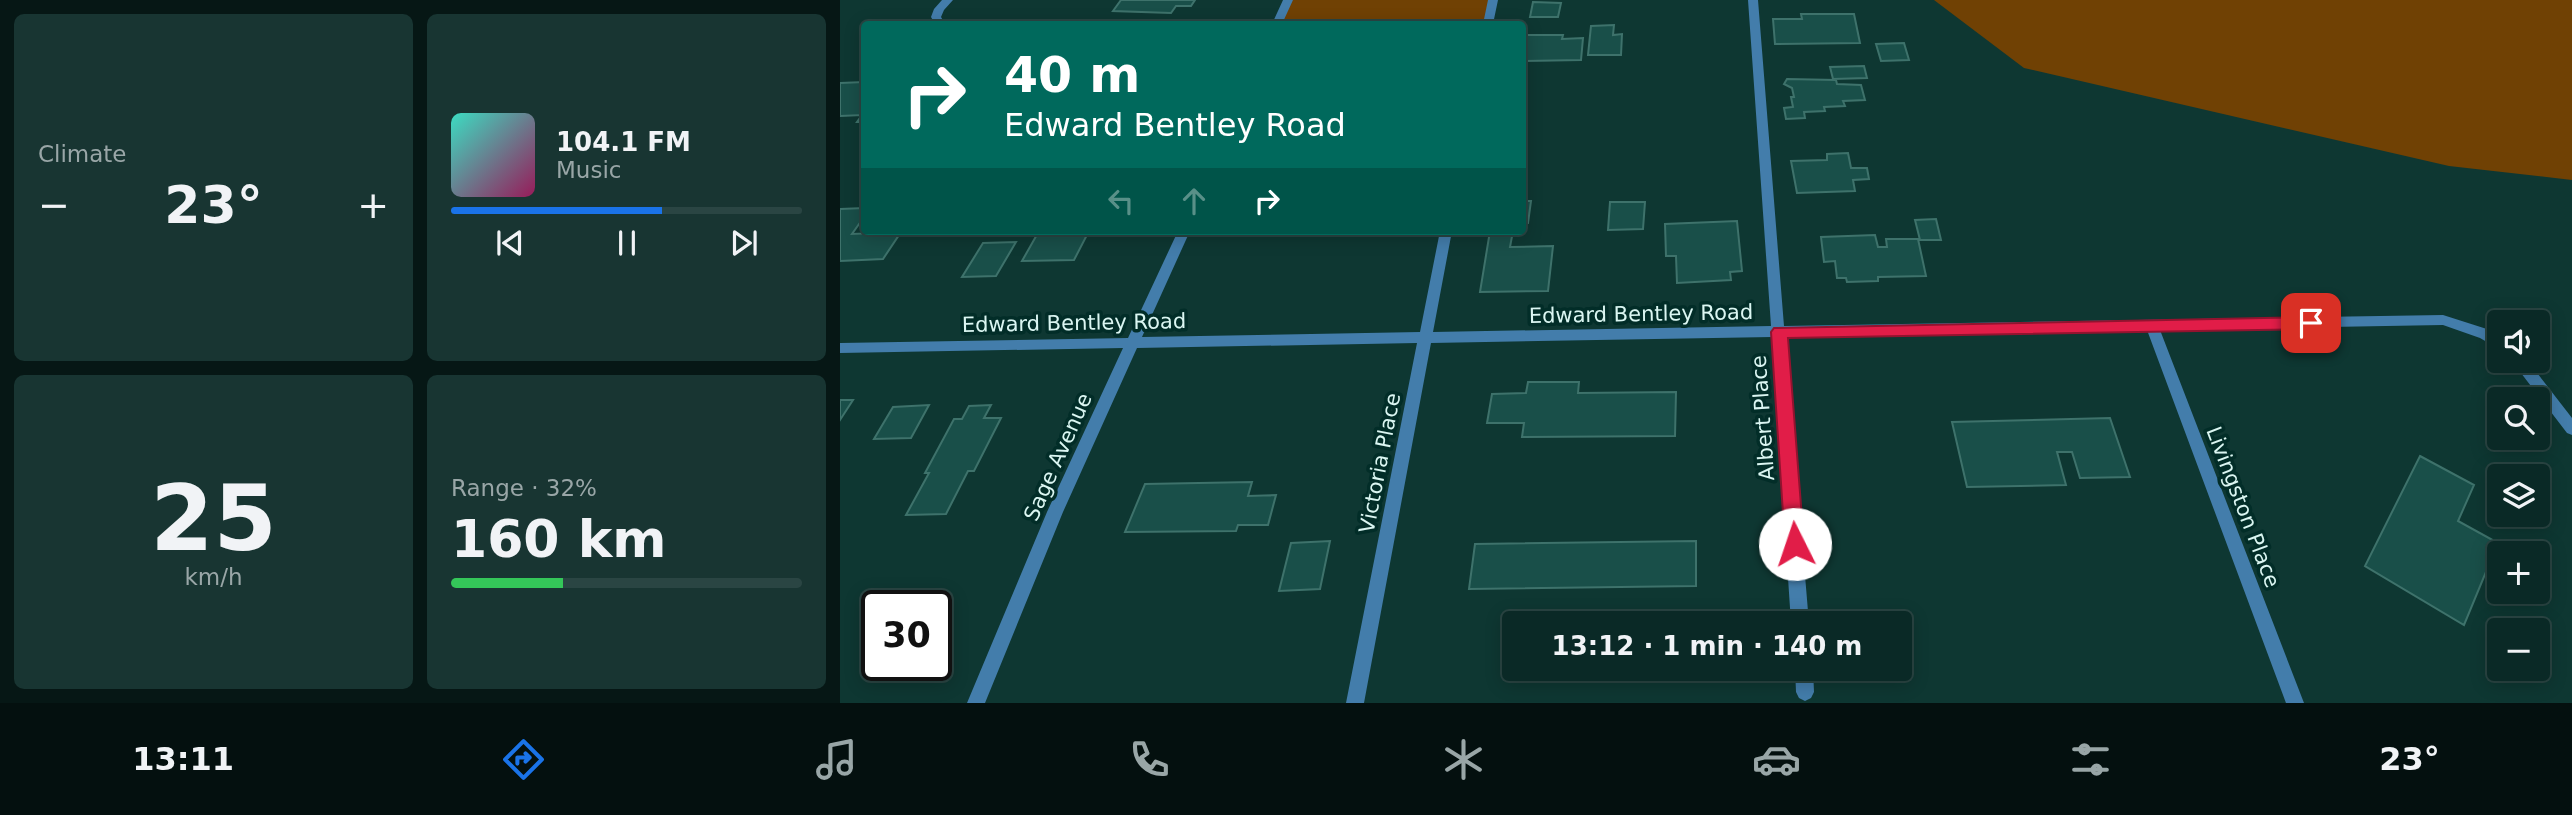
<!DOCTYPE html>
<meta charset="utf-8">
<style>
:root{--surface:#0a2926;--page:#183532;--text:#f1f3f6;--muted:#99a6a7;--line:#2a4543;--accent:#1a73e8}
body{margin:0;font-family:"DejaVu Sans",sans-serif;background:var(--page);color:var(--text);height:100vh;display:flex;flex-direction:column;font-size:26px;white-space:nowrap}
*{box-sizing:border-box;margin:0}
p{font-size:23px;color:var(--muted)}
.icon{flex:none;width:38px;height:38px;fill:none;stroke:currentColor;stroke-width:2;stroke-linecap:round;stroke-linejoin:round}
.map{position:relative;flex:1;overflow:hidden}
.panel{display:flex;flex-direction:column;gap:14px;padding:14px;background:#061715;width:840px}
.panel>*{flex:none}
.banner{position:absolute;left:21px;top:21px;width:665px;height:214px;border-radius:7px;box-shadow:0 4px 18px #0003,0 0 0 2px var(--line);background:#00695c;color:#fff;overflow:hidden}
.tools{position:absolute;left:1647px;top:310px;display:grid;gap:14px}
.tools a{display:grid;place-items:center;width:63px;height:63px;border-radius:7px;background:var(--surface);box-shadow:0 4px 18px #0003,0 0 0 2px var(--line);font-size:35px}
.speed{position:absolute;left:21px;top:590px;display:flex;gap:14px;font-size:35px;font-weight:700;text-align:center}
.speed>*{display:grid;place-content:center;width:91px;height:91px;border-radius:50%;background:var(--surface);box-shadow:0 4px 18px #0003,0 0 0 2px var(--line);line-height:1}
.speed .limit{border:4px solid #111;border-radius:10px;background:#fff;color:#111}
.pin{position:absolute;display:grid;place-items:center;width:60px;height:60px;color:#fff;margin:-30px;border-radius:14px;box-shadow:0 4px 10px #0006}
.me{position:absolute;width:77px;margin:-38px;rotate:356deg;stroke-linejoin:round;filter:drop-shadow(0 0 5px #0008)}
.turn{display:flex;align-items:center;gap:24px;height:147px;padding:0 28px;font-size:32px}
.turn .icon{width:91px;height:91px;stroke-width:2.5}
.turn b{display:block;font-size:49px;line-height:60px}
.lanes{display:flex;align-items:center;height:66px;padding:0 28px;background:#0003;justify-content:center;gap:35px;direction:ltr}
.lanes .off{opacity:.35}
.big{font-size:52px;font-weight:700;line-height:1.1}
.panel .card{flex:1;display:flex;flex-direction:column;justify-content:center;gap:10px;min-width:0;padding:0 24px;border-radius:10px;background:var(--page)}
.panel .dial{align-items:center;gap:0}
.dial b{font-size:91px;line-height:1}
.song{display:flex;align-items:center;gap:21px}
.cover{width:84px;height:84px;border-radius:10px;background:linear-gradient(135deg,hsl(170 70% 55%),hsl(330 70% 35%))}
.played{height:7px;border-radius:4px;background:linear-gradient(90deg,var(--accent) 60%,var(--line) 60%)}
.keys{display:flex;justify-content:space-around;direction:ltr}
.heat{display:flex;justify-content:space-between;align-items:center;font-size:38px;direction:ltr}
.charge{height:10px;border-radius:5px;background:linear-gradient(90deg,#34c759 32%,var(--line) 0)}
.panel .tiles{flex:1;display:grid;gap:14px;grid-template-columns:repeat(2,1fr)}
.trip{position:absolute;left:662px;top:611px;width:410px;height:70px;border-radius:7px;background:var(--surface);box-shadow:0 4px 18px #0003,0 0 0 2px var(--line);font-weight:700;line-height:70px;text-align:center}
.tabs{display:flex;height:112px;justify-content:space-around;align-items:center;background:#04100f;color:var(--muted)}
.tabs .icon{width:49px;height:49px}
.tabs .current{color:var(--accent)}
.tabs b{font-size:32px;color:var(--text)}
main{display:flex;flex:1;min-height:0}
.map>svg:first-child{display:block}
.green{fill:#704104}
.building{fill:#194f49;stroke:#3e726b;stroke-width:2}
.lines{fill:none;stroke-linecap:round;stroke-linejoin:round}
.street{fill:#437dab;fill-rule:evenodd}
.route{fill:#e11d48;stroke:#92132f;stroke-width:2}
.labels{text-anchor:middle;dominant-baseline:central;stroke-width:7;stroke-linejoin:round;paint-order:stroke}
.street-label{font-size:21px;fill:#dbf6f2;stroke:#022d28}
</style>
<main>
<section class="panel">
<div class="tiles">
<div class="card"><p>Climate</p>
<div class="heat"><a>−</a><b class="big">23°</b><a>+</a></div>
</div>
<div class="card">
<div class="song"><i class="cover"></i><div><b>104.1 FM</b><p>Music</p></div></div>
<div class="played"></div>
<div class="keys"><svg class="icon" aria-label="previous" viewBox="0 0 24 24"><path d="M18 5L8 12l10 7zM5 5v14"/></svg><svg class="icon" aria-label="pause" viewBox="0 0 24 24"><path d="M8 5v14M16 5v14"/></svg><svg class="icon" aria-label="next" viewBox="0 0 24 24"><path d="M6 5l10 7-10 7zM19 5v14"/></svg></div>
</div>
<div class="card dial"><b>25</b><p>km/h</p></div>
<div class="card"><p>Range · 32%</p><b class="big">160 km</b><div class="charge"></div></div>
</div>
</section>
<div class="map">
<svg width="1732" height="703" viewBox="0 0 1732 703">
<rect width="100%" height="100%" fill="#0e3732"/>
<path class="green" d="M451,0H651L645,24H440Z
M1094,0H1732V180L1609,166L1184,68Z"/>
<path class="building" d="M281,0H355L351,6H336L331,13L273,11Z
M693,2L721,3L718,17H690Z
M961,14H1014L1020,43L935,44L933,19H962Z
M774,25L773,35L782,34L781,55H748L751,26Z
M682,35H723L722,39L743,38L741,60L682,61Z
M1064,43L1069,60L1041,61L1036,44Z
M1024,66L1027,78L993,79L990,67Z
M947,79L996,80L997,84L1021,85L1025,100L1003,101L1005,106L984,107L985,111L964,112L965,118L946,119L944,108L953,107L951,97H954L952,88L944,84Z
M24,82V122H17L22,115L0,116V83Z
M1008,153L1011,168H1027L1029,179L1013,180L1015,191L957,193L951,161L987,160V154Z
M682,201H691L688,223H682Z
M770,202H805L803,229L768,230Z
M24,208V217L12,234L61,232L43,259L0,261V209Z
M1096,219L1101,240H1080L1075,220Z
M897,221L902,271L890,272L891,280L837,283L836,256H826L825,224Z
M199,231H249L234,260L182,261Z
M650,231H673L670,247L713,246L708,291L640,292Z
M1035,235L1038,247H1047L1046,239H1078L1086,276L1038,277V281L1007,282L1006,278H997L995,261L984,262L981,237Z
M176,242L156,276L122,277L143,243Z
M688,382H739L738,393L836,392L835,436L682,437L684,423H647L652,394L686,393Z
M0,400H13L0,420Z
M89,405L71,438L34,439L53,407Z
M151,405L144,418H161L134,471H128L106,514L66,515L89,473H85L114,419H122L129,406Z
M1270,418L1290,477L1240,478L1232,452H1217L1226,485L1127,487L1112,422Z
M1580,456L1634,485L1618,521L1658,543L1624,625L1525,566Z
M412,482L408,496L436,495L428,525H398L396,531L285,532L305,484Z
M490,541L480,589L439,591L451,543Z
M856,541V586L629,589L635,544Z"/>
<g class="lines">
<path class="street" d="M102,0H113L104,10L101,17L105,24H95L91,17L94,9Z
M443,0H453L442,24H432Z
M648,0H658L653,24H643Z
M908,0H918L944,326L1603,315L1650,330L1659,337V349L1640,338L1603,325L1320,330L1464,703H1446L1307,330L945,337L969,623H951L932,337L591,343L524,703H506L577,343L297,348L223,512L145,703H127L207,512L283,348L0,353V343L288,338L338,231H350L302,337L580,332L600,231H612L593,332L931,326Z
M1671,360H1687L1732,418V435L1727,433Z
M955,668H973L974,692L971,698L965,701L959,698L956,692Z"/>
</g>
<path class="route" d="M1471,317L1479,323L1471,329L948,338L964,544L961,550L955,552L948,550L945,544L931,332L934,328Z"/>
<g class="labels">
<g class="street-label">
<text transform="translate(801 314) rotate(-1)">Edward Bentley Road</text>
<text transform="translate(234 323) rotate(-1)">Edward Bentley Road</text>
<text transform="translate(923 418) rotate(-94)">Albert Place</text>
<text transform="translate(218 457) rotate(-66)">Sage Avenue</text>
<text transform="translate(540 463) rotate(-79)">Victoria Place</text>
<text transform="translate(1403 507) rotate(69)">Livingston Place</text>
</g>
</g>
</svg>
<div class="tools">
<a><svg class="icon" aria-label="sound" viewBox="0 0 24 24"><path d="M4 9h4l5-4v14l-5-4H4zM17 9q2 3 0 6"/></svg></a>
<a><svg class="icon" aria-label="search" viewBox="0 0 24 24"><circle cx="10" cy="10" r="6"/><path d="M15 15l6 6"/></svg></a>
<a><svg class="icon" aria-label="layers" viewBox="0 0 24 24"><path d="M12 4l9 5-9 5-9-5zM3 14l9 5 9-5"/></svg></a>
<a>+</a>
<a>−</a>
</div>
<div class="speed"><div class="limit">30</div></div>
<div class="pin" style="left:1471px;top:323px;background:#d93025"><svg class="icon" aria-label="arrive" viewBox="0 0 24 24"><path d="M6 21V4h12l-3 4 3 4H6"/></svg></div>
<svg class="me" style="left:955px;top:544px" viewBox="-20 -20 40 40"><circle r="19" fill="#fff"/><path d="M0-13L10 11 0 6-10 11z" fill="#e11d48"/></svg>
<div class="trip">13:12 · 1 min · 140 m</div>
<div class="banner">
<div class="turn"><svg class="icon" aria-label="right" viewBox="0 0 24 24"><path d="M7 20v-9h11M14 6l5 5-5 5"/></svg><div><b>40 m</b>Edward Bentley Road</div></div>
<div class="lanes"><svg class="icon off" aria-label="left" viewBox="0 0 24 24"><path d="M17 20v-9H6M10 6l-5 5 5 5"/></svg><svg class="icon off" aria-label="ahead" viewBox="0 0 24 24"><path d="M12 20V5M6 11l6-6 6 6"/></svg><svg class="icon" aria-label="right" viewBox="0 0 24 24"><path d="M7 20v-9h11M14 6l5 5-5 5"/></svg></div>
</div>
</div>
</main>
<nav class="tabs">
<b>13:11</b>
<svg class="icon current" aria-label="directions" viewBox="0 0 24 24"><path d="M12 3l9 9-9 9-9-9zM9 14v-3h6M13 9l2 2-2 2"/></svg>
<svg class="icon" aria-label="music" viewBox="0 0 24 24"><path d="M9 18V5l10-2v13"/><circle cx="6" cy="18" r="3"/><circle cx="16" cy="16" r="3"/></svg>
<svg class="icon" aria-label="phone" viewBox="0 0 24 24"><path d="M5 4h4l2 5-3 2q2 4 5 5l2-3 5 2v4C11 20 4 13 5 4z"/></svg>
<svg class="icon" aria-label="climate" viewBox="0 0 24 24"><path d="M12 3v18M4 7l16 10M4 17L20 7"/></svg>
<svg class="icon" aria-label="car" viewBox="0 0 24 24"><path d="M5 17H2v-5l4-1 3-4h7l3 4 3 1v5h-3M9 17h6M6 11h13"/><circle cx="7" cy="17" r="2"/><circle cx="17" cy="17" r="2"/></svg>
<svg class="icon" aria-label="filters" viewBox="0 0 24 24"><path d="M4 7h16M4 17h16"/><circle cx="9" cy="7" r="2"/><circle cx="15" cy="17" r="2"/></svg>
<b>23°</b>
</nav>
